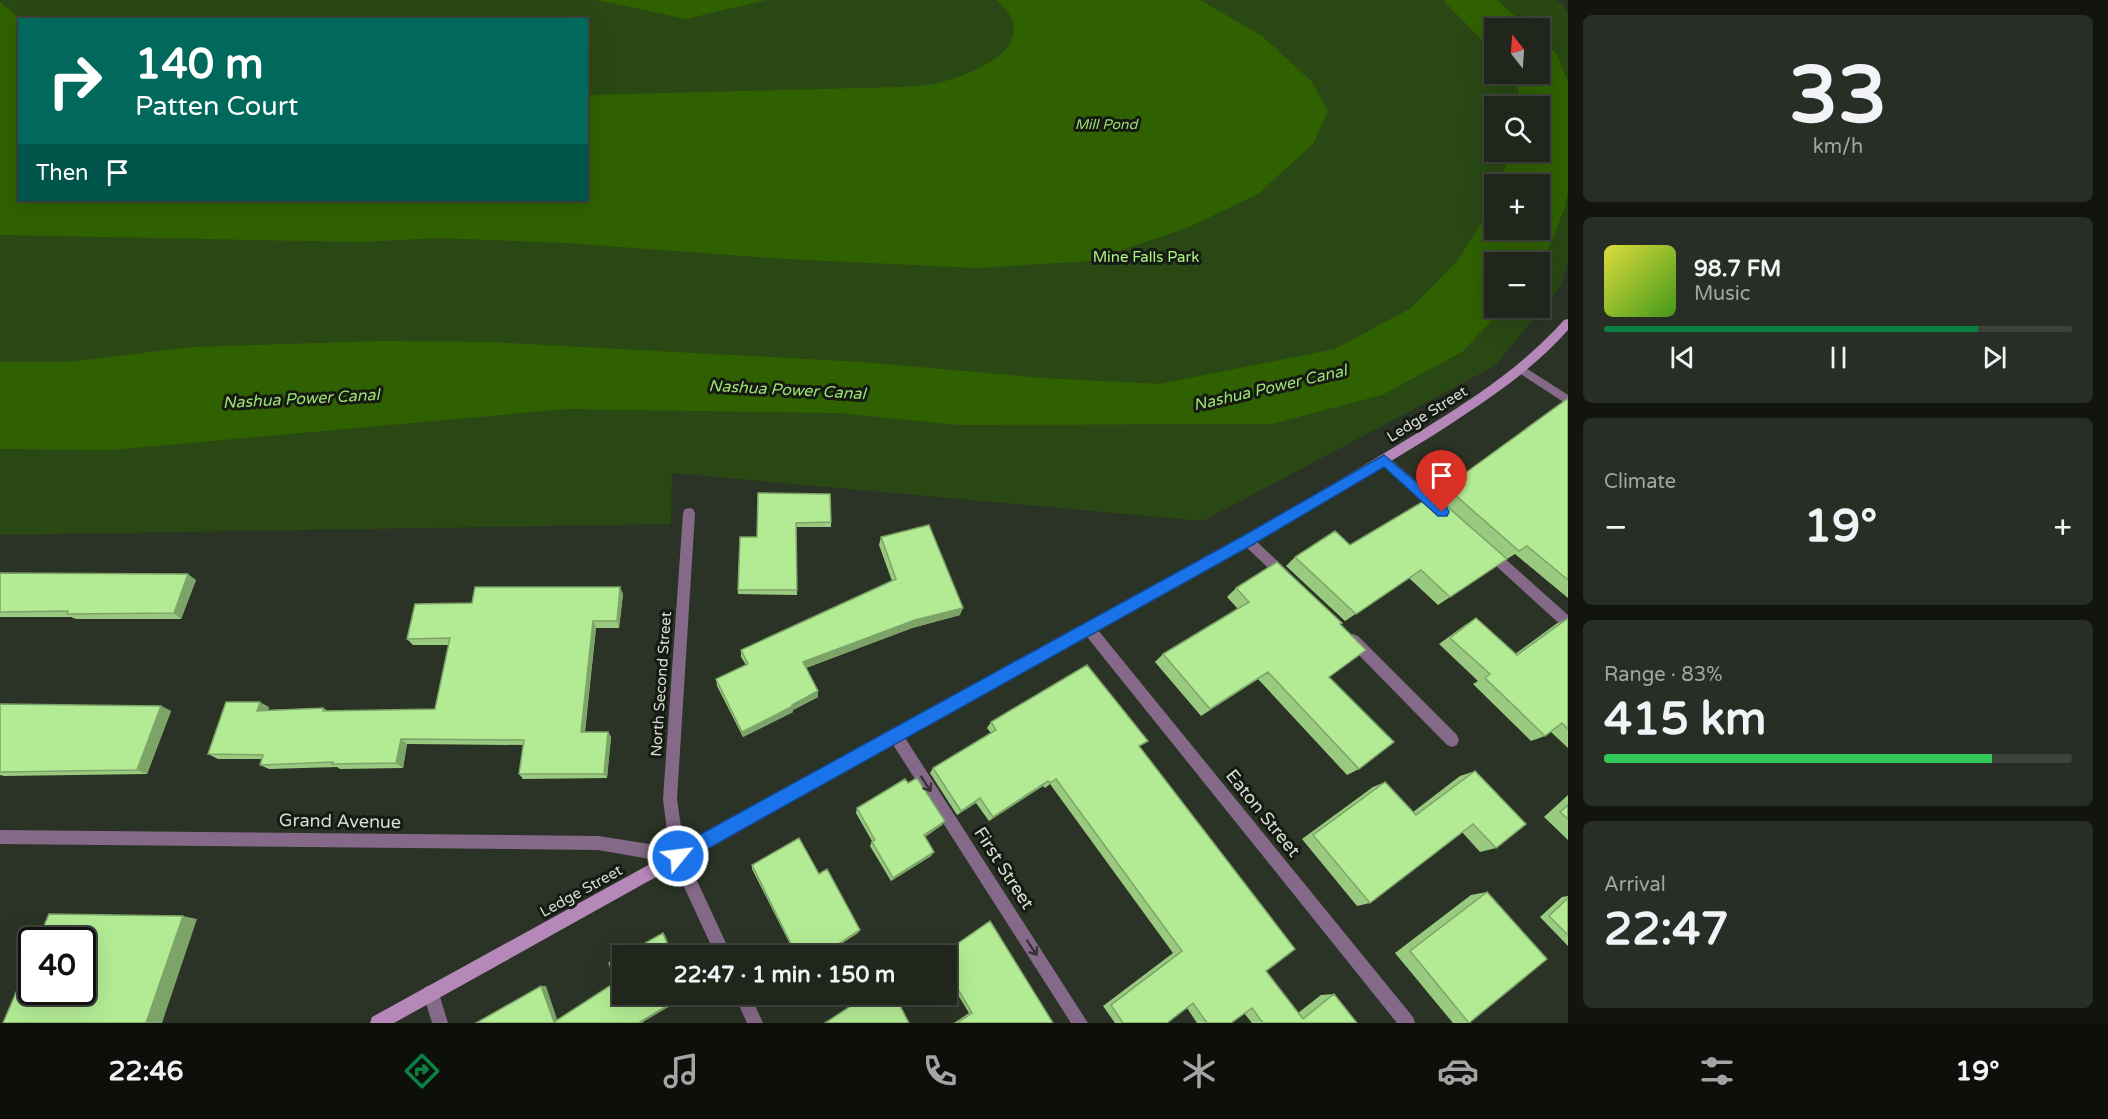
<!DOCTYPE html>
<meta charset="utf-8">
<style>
:root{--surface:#20261c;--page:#282e25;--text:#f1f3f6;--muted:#a2a5a3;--line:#3d433b;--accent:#0b8043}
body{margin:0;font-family:"Varela Round",sans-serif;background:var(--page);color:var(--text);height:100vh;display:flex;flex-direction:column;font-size:22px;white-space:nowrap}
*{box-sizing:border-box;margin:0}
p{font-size:20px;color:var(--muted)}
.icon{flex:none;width:33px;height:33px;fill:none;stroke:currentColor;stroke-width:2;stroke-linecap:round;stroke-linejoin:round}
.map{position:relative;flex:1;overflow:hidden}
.panel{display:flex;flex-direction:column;gap:15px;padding:15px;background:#12150f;width:540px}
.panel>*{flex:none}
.top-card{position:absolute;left:18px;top:18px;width:570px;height:183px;border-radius:0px;box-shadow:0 6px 24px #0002,0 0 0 2px var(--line);background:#00695c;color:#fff;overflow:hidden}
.needle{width:39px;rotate:343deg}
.controls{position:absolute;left:1484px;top:18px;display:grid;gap:12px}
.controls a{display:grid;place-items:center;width:66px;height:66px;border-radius:0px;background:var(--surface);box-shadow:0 6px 24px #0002,0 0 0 2px var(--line);font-size:30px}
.speed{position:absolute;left:18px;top:927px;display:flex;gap:12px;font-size:30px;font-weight:700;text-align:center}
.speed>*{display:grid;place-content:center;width:78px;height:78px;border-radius:50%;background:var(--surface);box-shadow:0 6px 24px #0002,0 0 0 2px var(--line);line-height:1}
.speed .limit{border:3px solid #111;border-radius:9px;background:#fff;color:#111}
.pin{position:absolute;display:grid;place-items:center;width:51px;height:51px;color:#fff;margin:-62px -26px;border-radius:50% 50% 50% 0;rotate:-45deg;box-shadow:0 0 6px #0007}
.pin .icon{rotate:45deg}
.me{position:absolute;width:66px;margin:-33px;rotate:61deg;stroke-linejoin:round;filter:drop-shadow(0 0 4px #0008)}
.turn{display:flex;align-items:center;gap:21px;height:126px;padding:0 18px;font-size:27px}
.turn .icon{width:78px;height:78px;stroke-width:2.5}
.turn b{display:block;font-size:42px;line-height:51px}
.then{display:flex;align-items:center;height:57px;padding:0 18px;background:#0003;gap:12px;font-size:22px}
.big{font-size:45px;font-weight:700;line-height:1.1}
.panel .card{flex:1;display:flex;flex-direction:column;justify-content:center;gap:9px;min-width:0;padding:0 21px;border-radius:9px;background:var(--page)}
.panel .dial{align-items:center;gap:0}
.dial b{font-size:78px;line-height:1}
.song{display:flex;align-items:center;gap:18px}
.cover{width:72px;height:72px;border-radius:9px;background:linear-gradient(135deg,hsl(60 70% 55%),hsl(100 70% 35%))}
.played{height:6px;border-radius:3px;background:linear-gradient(90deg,var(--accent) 80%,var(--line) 80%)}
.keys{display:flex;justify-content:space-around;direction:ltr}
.heat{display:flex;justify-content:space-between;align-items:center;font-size:33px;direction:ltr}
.charge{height:9px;border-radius:4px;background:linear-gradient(90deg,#34c759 83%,var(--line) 0)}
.trip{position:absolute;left:612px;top:945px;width:345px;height:60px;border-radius:0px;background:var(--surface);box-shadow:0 6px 24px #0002,0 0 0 2px var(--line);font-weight:700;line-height:60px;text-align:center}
.menu{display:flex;height:96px;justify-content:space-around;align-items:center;background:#0d0f0b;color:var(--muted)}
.menu .icon{width:42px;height:42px}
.menu .on{color:var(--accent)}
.menu b{font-size:27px;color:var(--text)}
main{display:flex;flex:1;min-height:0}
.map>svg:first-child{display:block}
.green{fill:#294814;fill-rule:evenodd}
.water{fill:#306100}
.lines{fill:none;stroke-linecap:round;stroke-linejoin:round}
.lane{fill:#856988;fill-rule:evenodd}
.street{fill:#856988;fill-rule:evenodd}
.secondary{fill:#b588b9;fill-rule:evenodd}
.wall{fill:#9aca7f}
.shaded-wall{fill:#7da468}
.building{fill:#b3eb94;stroke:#7da468;stroke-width:1.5}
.oneway{stroke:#373236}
.route{fill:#1a73e8;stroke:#114b97;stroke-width:1.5}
.labels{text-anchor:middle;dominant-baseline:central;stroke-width:6;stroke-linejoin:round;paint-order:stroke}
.far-water-label{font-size:14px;font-style:italic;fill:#9de173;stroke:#151a13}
.park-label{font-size:15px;fill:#acf283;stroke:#151a13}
.street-label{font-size:15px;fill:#d7ddd3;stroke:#151a13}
.water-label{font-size:16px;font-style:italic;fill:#9de173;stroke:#151a13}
.near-street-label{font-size:18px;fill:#d7ddd3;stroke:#151a13}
</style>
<main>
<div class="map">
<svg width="1568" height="1023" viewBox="0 0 1568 1023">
<rect width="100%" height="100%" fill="#2a3325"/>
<path class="green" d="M0,0H1555L1562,3L1568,14V262L1561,286L1495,366L1203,521L672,473L671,524L0,535ZM20,20H586V200H20ZM1494,28H1539V74H1494ZM1494,106H1539V152H1494ZM1494,184H1539V230H1494ZM1494,262H1539V308H1494Z"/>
<path class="water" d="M597,0H766L686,19Z
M996,0H1200L1262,36L1312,82L1328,111L1313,144L1258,194L1189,227L1091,261L976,268L786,259L565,243L436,238L363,242L0,235V2L21,19L20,200H586L587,95L900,87C912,86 925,86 937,83C974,75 1048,43 996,0Z
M1443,0H1497L1529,28H1494V53Z
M1539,38L1557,54L1568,83V192L1565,207L1543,263L1539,267V262H1494V308H1504L1462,352L1382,395L1272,424L959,425L838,413L567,409L112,450L0,449V362H68L192,347L381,341L490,342L862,362L1045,378L1159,384L1335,349L1411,308L1458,260L1490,209L1494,199V230H1539V184H1499L1511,152H1539V106H1520L1518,88L1508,74H1539Z"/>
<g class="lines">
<path class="lane" d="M1248,536L1252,537L1288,571L1290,575L1288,579L1284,581L1280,579L1244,545L1242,541L1244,537Z
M1353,634L1358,636L1457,735L1459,740L1457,745L1452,747L1447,745L1348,644L1346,640L1348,636Z"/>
<path class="street" d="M1523,366L1568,395V405L1519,373L1518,370Z
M1384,455L1388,457L1444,505L1446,509L1444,513L1440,514L1436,513L1380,463L1378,460L1380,457Z
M689,508L693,509L695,513L677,799L685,855L732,956H716L673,863L598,850L0,844V830L598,836L669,847L663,799L683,513L685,509Z
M1489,547L1493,548L1568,615V629L1563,627L1485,556L1483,552L1485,548Z
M1088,622L1093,624L1413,1017L1415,1023H1397L1083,632L1082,628L1083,624Z
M895,728L900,730L1088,1023H1071L890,740L888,735L890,730Z
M431,985L437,987L448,1023H432L423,993L425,987Z
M734,994H750L763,1023H747Z"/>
<path class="secondary" d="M1568,319V330C1529,374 1481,404 1432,436C1372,473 1312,509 1252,545L394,1023H370L372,1017L1244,537C1304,501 1364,466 1424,429C1475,397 1523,366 1564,320Z"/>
</g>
<path class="wall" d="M1568,399V598L1515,554L1507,559L1436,496L1446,487Z
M758,493L831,522V527H796L797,595L738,594V590L757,537Z
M881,537L960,615L912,628L806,668L818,697L793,710V712L743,737L717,686L716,679L746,665L741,657V650L892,581L879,545Z
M1350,545L1507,559L1438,605L1409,578L1345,621L1286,566L1295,557Z
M0,573L196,580L181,619H76L71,617H0Z
M1236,588L1340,624L1329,677L1359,769L1347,775L1258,679L1201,716L1155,662L1163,654L1238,609L1227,597Z
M623,594L619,628H596L585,732H608L611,737L607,778L523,779L519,774L523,745L407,744L403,768L340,769L337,767L269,769L260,765L262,759H218L208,754L269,707L268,710L323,708L328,711L435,709L449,645H413L407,639L472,603Z
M1476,618L1515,654L1556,624L1568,618V748L1551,732L1545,736L1531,741L1473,684L1478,681L1439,644L1465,625Z
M0,704L161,706L171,711L147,774L4,776L0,775Z
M991,722L1140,747L1266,971L1298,1013L1321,995L1334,994L1357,1023H1252L1244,1013L1231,1023H1197L1187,1008L1167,1023H1115L1103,1006L1173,953L1050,784L1045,788L1043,786L989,821L976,803L957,815L930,773L933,768L991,733L987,728Z
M1475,771L1496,848L1480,852L1462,832L1370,903L1357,906L1302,839L1373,787L1385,782L1413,812L1460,776Z
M908,783L945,821L942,825L925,837L934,852L931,856L891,881L870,846L872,841L856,813L857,808Z
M1568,795V840L1544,817Z
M752,865L819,874L858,933L822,956H796L752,869Z
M1487,892L1469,1023H1453L1395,953L1471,895Z
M1568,896V946L1540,917L1562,897Z
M990,921L1053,1023H954L969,1013L946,975V956H939Z"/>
<path class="shaded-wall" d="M188,574L196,580L181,619L174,613Z
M620,587L623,594L619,628L617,621Z
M963,608L960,615L912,628L802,669L803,662L915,620Z
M593,621L596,628L584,737L581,732Z
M1268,672L1258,679L1201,716L1210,709Z
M818,691V697L793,710V712L743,737L742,732Z
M260,702L269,707L266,716L257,711Z
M161,706L171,711L147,774L137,770Z
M608,732L611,737L607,778L604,774Z
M401,739L407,744L403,768L396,763Z
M1048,781L1043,786L989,821L993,817Z
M980,798L976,803L957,815L961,811Z
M945,821L942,825L921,839L924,835Z
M934,852L931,856L891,881L893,878Z
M183,916L197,919L162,1023H146Z
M860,930L858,933L822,956H820Z
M663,933L665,935L673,956H672Z
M541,986H546L558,1022H554Z
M687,994L689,995L643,1022V1023H640V1022Z"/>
<path class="building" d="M1567,399H1568V580L1527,546L1519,551L1446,487Z
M758,493L830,494L831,522L796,523L797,590H738L740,537H757Z
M1434,495L1507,559L1450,597L1421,570L1356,614L1295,557L1335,531L1350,545Z
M929,525L963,608L915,620L803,662L818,691L792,705L793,706L742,732L716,679L748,664L741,650L896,579L881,537Z
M1277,562L1342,623L1340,624L1366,650L1329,677L1394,742L1359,769L1268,672L1210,709L1163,654L1249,602L1236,588Z
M0,573L188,574L174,613L67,614L68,611L0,612Z
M475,587H620L617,621H593L581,732H608L604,774H519L524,740L401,739L396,763L332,764L333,762L260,765L263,755L208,754L226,702H260L257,711L323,708V711L435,709L450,638L407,639L415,604L472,603Z
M1476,618L1517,655L1568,618V729L1562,723L1545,736L1485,678L1490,674L1450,638Z
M1087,665L1148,741L1139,746L1295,949L1266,971L1303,1019L1334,994L1357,1023H1263L1252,1008L1231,1023H1207L1193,1003L1167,1023H1123L1111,1005L1182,951L1056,779L1050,783L1048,781L993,817L980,798L961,811L933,768L996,730L991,722Z
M0,704L161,706L137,770L0,772Z
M1475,771L1526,824L1496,848L1473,824L1370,903L1313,835L1385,782L1416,815Z
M917,778L945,821L924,835L934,852L893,878L872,842L875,840L857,808L905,779L908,783Z
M1568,805V819L1560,812Z
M799,838L819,874L827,869L860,930L820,956H797L752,865Z
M1487,892L1547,959L1469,1023L1410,951Z
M1568,898V935L1549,916Z
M49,914L183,916L146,1023H3L32,955V992H82V940H38Z
M990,921L1053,1023H957L972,1013L946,969V956H940Z
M663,933L672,956H622V994H687L640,1022V1023H476L541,986L554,1022L616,982L609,963Z
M869,994H894L909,1023H825Z"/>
<defs><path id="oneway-shaft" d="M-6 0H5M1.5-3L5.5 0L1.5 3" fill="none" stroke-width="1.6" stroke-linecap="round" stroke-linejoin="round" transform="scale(1.5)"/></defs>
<g class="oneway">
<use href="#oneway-shaft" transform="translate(926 784) rotate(57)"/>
<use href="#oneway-shaft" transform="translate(1032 948) rotate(57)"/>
</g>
<path class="route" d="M1384,455L1447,508L1449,512L1447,516H1438L1384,467L1252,545L684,862L678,865L672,862L670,856L672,850L1243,536Z"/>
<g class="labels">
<g class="far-water-label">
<text x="1106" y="124">Mill Pond</text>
</g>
<g class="park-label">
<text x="1146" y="257">Mine Falls Park</text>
</g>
<g class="street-label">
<text transform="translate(1427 414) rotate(-32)">Ledge Street</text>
<text transform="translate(661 684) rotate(-86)">North Second Street</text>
<text transform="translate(581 891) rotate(-29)">Ledge Street</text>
</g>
<g class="water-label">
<text transform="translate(1270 388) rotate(-13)">Nashua Power Canal</text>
<text transform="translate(787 390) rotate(3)">Nashua Power Canal</text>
<text transform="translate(301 399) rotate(-3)">Nashua Power Canal</text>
</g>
<g class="near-street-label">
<text transform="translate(1263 813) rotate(51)">Eaton Street</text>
<text transform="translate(340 821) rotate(1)">Grand Avenue</text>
<text transform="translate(1004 868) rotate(57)">First Street</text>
</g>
</g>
</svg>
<div class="controls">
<a><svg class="needle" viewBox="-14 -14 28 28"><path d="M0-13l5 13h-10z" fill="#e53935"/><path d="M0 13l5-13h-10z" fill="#a2a5a3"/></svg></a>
<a><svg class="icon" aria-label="search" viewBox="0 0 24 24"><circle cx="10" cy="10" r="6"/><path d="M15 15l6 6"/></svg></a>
<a>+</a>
<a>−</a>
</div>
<div class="speed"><div class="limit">40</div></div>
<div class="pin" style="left:1442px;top:512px;background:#d93025"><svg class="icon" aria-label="arrive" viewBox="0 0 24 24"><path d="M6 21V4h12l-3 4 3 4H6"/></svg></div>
<svg class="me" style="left:678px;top:856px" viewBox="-20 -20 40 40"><circle r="17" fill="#1a73e8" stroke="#fff" stroke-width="3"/><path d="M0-11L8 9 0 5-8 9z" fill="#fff"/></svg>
<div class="trip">22:47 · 1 min · 150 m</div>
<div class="top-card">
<div class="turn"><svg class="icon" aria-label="right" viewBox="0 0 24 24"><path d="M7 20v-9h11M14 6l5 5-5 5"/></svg><div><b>140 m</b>Patten Court</div></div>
<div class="then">Then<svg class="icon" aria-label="arrive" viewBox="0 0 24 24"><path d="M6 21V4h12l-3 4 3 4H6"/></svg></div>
</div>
</div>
<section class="panel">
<div class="card dial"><b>33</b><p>km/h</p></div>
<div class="card">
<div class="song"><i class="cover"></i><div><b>98.7 FM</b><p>Music</p></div></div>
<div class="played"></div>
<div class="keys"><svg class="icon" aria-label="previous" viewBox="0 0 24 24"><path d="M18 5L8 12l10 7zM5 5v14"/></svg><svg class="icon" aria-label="pause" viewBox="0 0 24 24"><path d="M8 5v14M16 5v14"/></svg><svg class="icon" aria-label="next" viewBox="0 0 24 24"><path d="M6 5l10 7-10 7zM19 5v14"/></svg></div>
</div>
<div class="card"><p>Climate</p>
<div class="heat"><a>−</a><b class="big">19°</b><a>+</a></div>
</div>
<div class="card"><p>Range · 83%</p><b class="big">415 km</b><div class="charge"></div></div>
<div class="card"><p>Arrival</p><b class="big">22:47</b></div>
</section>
</main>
<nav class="menu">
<b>22:46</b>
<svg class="icon on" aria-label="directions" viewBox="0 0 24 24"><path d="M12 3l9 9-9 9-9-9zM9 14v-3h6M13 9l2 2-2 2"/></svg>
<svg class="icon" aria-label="music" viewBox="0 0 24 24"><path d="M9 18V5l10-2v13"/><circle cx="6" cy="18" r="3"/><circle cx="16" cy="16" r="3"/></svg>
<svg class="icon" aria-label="phone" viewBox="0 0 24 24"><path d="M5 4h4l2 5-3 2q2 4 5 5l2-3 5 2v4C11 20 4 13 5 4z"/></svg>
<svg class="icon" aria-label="climate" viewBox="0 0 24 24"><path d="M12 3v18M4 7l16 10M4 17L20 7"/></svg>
<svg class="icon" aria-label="car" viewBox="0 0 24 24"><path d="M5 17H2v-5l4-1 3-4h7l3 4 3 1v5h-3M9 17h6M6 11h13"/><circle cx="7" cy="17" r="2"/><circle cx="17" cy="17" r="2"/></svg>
<svg class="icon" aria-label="filters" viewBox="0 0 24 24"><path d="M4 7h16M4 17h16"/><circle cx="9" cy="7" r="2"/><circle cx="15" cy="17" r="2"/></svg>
<b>19°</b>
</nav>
